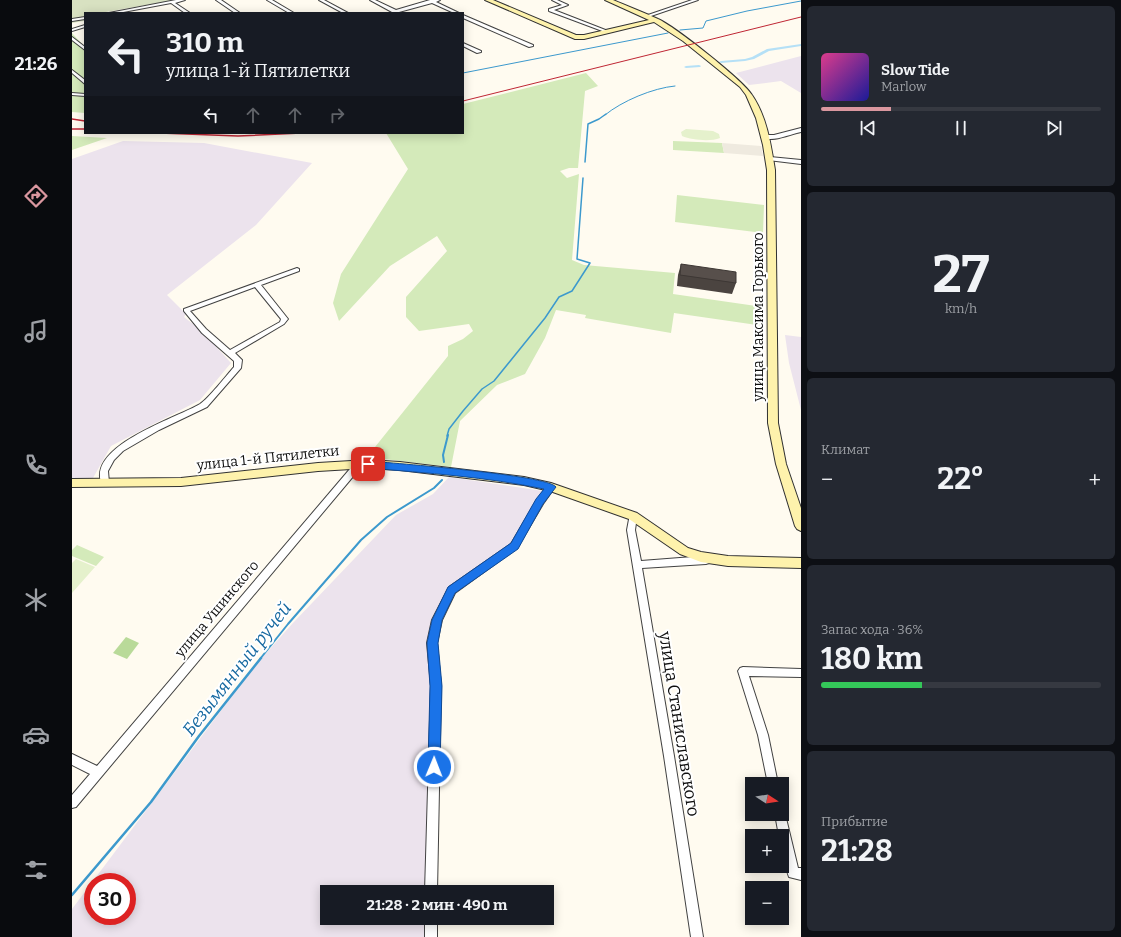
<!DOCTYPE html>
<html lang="ru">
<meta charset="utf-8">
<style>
:root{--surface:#171b24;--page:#242831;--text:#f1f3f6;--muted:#9ea1a6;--line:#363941;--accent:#da979f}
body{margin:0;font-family:Bitter,serif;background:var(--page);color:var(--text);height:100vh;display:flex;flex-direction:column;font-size:15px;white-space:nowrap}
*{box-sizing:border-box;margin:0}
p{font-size:13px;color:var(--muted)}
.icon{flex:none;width:22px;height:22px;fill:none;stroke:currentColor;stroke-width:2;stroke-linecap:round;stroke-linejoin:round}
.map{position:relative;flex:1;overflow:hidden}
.side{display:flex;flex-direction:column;gap:6px;padding:6px;background:#0d0f14;width:320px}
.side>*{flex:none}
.banner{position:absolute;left:12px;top:12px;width:380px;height:122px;border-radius:0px;box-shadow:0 2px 10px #0003;background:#171b24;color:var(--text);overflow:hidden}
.needle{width:26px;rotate:102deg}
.buttons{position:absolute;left:673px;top:777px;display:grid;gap:8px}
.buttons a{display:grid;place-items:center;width:44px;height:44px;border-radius:0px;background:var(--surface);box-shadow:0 2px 10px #0003;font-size:20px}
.speed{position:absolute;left:12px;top:873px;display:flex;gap:8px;font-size:20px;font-weight:700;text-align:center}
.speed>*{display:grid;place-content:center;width:52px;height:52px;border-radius:50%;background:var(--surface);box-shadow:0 2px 10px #0003;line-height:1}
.speed .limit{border:6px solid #d22;background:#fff;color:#111}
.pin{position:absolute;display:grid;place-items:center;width:34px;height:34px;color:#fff;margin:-17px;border-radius:8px;box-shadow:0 2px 6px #0006}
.me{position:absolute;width:44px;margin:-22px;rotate:1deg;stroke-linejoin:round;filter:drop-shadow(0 0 3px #0008)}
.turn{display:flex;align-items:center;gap:14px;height:84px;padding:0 16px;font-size:18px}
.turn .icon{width:52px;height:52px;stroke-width:2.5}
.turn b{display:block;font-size:28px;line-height:34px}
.lanes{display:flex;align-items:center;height:38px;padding:0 16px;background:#0003;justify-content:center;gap:20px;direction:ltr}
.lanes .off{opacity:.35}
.big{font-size:30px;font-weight:700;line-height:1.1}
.side .tile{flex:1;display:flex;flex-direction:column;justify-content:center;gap:6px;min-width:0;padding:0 14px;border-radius:6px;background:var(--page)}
.side .dial{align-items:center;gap:0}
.dial b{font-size:52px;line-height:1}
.song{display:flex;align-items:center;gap:12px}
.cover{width:48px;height:48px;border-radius:6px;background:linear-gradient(135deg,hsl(330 70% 55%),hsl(240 70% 35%))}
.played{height:4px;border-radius:2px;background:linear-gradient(90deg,var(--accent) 25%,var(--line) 25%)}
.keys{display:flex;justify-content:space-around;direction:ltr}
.heat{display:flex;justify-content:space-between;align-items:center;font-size:22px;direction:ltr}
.charge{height:6px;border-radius:3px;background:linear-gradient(90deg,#34c759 36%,var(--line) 0)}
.trip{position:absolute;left:248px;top:885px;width:234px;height:40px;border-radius:0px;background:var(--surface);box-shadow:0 2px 10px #0003;font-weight:700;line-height:40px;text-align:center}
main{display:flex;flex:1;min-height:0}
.dock{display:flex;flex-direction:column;width:72px;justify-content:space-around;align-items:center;background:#090b0e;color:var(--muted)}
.dock .icon{width:28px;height:28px}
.dock .selected{color:var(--accent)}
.dock b{font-size:18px;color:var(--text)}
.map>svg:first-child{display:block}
.industrial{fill:#ece3ed;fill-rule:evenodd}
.green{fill:#d4eaba}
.forest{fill:#b9da99}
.cemetery{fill:#d8e1c1}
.pitch{fill:#e5f1cc}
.plaza{fill:#efeadf}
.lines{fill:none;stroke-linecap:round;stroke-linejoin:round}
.stream-far3{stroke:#3c99cd;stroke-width:1}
.stream-far2{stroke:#3c99cd;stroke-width:1.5}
.stream-far1{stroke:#3c99cd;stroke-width:2}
.stream{stroke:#3c99cd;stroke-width:2.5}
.canal{fill:#b5e0f6;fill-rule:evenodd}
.street-casing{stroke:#424242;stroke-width:2}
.secondary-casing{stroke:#313131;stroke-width:2}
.street{fill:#fff;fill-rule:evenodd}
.secondary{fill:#fef2ac;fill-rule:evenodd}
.rail-far1{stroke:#bf2634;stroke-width:1}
.rail{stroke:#bf2634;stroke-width:1.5}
.wall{fill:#4b4440}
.building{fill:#574f4b;stroke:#3d3734}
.route{fill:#1a73e8;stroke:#114b97}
.labels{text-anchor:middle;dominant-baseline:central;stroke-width:4;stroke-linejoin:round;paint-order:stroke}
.street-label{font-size:14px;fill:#0f0f0f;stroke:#fff}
.near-street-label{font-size:17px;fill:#0f0f0f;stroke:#fff}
.near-water-label{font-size:18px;font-style:italic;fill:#186aa1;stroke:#fff}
</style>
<main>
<nav class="dock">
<b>21:26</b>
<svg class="icon selected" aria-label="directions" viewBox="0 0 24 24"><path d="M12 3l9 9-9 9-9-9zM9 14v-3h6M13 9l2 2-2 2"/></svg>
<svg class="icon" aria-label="music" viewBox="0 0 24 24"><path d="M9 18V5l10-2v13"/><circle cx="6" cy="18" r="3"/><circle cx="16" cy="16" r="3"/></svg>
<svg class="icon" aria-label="phone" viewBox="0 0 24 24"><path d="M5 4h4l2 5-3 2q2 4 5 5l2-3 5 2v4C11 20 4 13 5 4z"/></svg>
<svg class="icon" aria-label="climate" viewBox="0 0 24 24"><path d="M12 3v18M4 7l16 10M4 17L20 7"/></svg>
<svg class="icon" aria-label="car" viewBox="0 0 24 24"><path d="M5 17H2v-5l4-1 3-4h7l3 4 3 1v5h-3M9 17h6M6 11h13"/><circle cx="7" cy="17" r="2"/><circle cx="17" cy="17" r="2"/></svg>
<svg class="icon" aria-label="filters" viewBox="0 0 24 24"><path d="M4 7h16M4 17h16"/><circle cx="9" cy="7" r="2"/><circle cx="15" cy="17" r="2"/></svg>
</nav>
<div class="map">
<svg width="729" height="937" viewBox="0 0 729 937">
<rect width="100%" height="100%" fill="#fffbf0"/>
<path class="industrial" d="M729,56V93L709,81L677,85L664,73Z
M51,141L132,143L240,163L184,225L95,295L114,314L112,317L130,331L159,363L128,400L39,446L21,478H0V159Z
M713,335L729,337V410L717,363Z
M377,477L471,491L436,548L375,592L359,631L361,691L355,892H255V918H354V937H0V909L181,668L220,624L324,515L361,494ZM21,882H55V916H21Z"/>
<path class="green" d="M0,33L13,47V113L0,112Z
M514,73L526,86L513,91L506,168H497L488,171L495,178L507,174L500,260L512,265L603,273L601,294L691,307L692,326L602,313L599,333L513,318L514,315L484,310L473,338L453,374L425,385L388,421L379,467L295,457L376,356V346L391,339L401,331L397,324L347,331L334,317V297L375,251L365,236L318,266L267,321L261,303L269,274L336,169L314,133H391V104Z
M0,136L35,138L0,150Z
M601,141L650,143L652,153L601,150Z
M605,195L692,205L691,233L603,222Z
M5,545L32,557L24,566L0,556V550Z"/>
<path class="forest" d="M54,637L67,643L55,659L41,653Z"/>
<path class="cemetery" d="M0,0H103L28,13H13L12,21L0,23Z"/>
<path class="pitch" d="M614,129L641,131L647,134L648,138C638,142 620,140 610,136L609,132Z
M4,559L23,567L0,593V563Z"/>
<path class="plaza" d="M650,143L689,146L691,156L652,153Z"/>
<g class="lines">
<path class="stream-far3" d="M608,30L631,28L634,21L675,11L729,1
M391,73L596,33
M533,115C550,101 581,88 603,86"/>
<path class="stream-far2" d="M513,162L516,124L527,119L534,114
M375,436L377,429L391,411L410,389L422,381L473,318L487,297L500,291L518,263L505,259L511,178"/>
<path class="stream-far1" d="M372,462L371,455L376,435
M188,659L216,624L289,540L315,517L362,488L370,480"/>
<path class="stream" d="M0,895L79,802L127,736L189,658"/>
<path class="canal" d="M729,44V46L697,51L682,59L673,61L649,63L647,62L649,61L673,59L680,57L695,49Z
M627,65L629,66L628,67L614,68L612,67L614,66Z"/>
<g class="street-casing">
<path id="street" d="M104,0H113L103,3L118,13H113L99,3L46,13H37Z
M144,0H149L168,13H163Z
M195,0H200L222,13H217Z
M247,0H252L276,13H271Z
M298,0H303L324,10L358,0H368L364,2L387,13H382L360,3L327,12L328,13H317L320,12Z
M480,0H485L496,5L482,10L536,31L533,32L477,11V9L490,5Z
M620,0H626L576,17L573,16Z
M391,15L461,45V46L457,47L391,18Z
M13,17V19L0,21V19Z
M13,25V27L0,31V29Z
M0,37L13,47V50L0,40Z
M391,43L409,51V52L405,53L391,46Z
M0,70L13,80V84L0,73Z
M0,93L13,94V96L0,95Z
M729,128V132C718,134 700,143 689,137L692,135H702Z
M698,157L729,160V164L696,160V158Z
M225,268L227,269V271L189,285L216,319L212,324L163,353L170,360L169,368L135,407L87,430L51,451L42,460L36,471L37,483L36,485H30C13,446 105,418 128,404C137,398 154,376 162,367V361L130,333L112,311V309ZM183,287L209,319L208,322L158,350L134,329L118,311Z
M286,462L289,463L290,465L289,467L4,807L0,808V795L18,774L0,765V754L25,766L283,463Z
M479,484L482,485L483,487L471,504L445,548L383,593L370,620L365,643L369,686L365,892H353L359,686L355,643L360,620L377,587L439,544L465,500L476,485Z
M561,513L564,514L565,516L563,530L569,561L634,556L637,557L638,560L637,563L634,564L570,568L602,756L631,937H619L592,756L555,530L558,514Z
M671,667L729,669V677L677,676L696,735L706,784H696L686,735L666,671L668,668Z
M710,809L712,810L713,814L726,868H729V880L717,877C712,864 710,850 710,836H707L703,814H710Z
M353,918H365V937H353Z"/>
</g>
<g class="secondary-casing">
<path id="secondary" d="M413,0H421L504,35H512L577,20L533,0H541C555,6 571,12 586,19C602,26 671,80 680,95C695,117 699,145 703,170L706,423L714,464L729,508V531L725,529L723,526L704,464L696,423L695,170L691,145L684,118L674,95L668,87L611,41L582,22L512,39H503Z
M296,460L328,462L452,477L479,483L565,513L616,548L629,552L656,556L729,558V568L656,566L629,562L608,554L557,519L478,491L452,485L328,470L296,468L246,471L109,486L0,487V479L109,478L246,463Z"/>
</g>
<use href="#street" class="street"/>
<use href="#secondary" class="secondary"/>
<path class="rail-far1" d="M391,101L729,17"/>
<path class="rail" d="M0,119L13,121
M0,129H13
M88,133L166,136L229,133"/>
</g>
<path class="wall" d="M609,264L664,283L660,294L605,286L606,275Z"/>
<path class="building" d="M609,264L664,272V283L608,275Z"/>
<path class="route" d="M296,461C320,463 476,475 484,487L471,504L446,549L383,593L370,620L366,643L370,686L368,767L366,772L362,773L358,772L356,767L358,686L355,643L360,620L376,587L439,543L464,499L472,489C415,477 355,473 296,468L292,464Z"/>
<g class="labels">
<g class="street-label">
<text transform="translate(686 317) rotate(-90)">улица Максима Горького</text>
<text transform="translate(196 458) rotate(-6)">улица 1-й Пятилетки</text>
<text transform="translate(145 609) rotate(-50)">улица Ушинского</text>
</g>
<g class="near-street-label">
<text transform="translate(607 724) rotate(81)">улица Станиславского</text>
</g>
<g class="near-water-label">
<text transform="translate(165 669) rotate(-52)">Безымянный ручей</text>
</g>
</g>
</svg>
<div class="buttons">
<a><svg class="needle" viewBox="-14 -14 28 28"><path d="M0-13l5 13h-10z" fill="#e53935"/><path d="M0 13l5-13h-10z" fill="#9ea1a6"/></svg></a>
<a>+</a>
<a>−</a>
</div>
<div class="speed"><div class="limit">30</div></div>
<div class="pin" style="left:296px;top:464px;background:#d93025"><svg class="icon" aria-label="arrive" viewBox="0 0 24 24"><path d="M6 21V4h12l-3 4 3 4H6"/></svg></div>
<svg class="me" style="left:362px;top:767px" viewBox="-20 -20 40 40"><circle r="17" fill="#1a73e8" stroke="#fff" stroke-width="3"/><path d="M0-11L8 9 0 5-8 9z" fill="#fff"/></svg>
<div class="trip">21:28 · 2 мин · 490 m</div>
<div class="banner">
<div class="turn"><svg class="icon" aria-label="left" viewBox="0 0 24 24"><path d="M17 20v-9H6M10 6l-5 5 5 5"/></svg><div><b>310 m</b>улица 1-й Пятилетки</div></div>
<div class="lanes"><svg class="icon" aria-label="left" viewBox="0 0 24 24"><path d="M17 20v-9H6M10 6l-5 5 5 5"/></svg><svg class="icon off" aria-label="ahead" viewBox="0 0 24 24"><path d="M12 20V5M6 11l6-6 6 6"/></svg><svg class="icon off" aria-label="ahead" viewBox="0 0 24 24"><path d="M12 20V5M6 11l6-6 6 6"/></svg><svg class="icon off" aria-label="right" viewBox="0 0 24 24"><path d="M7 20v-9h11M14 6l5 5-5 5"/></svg></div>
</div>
</div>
<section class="side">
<div class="tile">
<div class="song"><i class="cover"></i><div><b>Slow Tide</b><p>Marlow</p></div></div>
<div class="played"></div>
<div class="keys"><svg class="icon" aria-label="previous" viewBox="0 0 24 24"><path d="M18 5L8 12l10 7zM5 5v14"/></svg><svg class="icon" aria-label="pause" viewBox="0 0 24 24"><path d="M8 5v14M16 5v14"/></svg><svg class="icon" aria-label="next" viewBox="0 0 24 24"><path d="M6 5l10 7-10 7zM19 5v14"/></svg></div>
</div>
<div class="tile dial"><b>27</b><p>km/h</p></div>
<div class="tile"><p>Климат</p>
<div class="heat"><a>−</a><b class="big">22°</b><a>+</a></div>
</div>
<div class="tile"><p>Запас хода · 36%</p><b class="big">180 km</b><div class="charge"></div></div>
<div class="tile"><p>Прибытие</p><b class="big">21:28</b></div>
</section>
</main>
